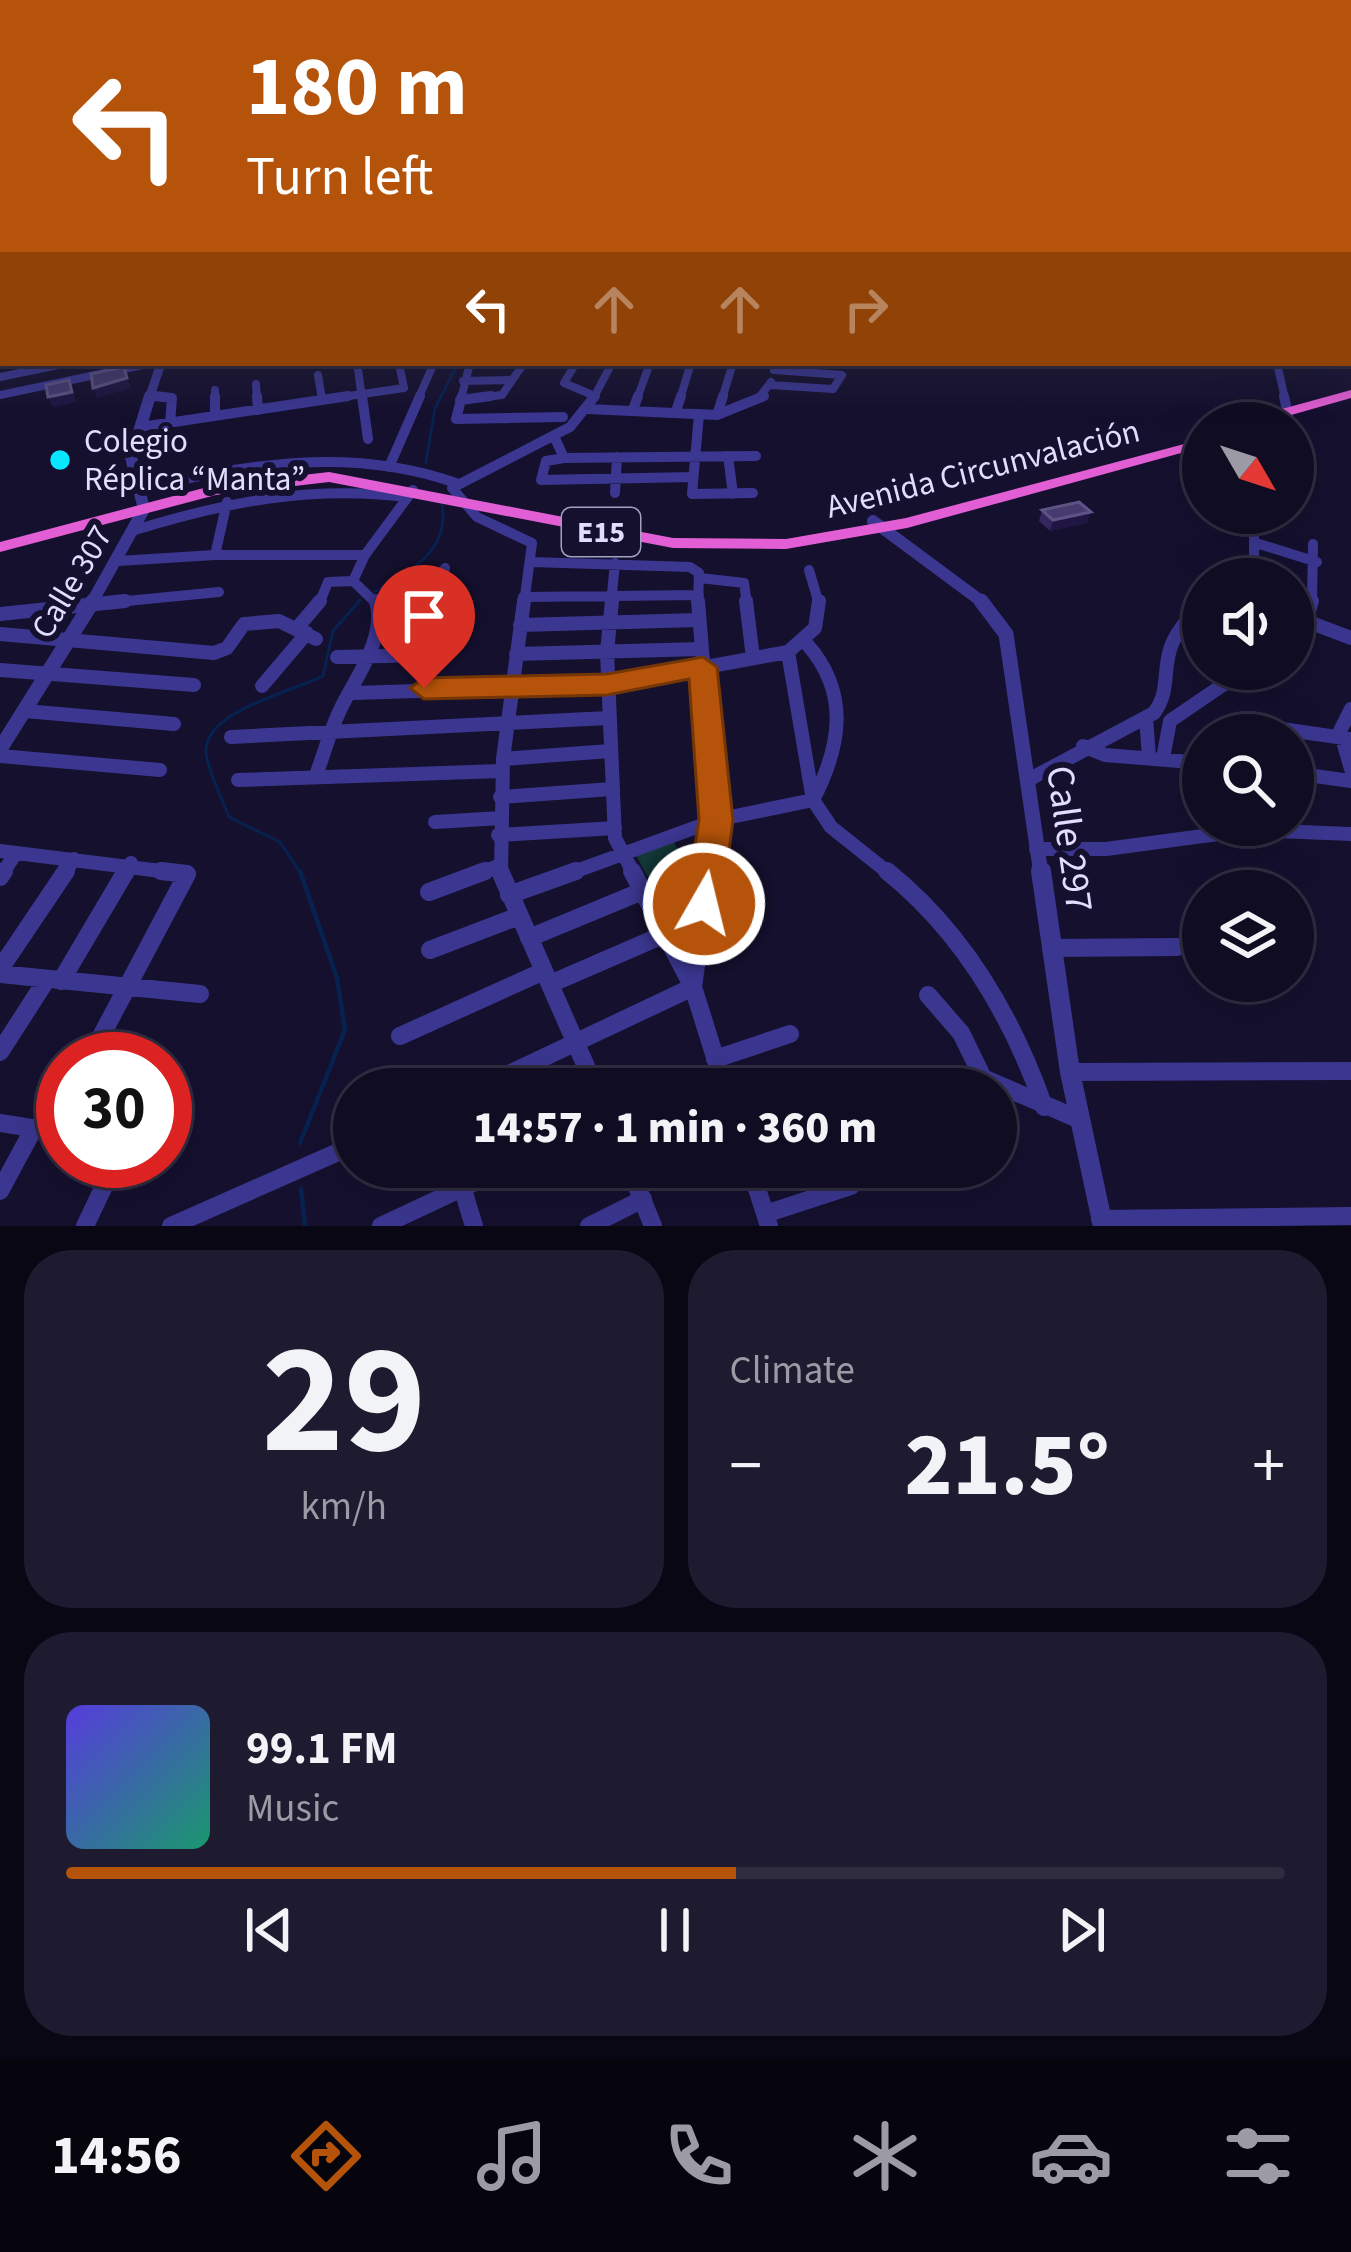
<!DOCTYPE html>
<meta charset="utf-8">
<style>
:root{--surface:#100c22;--page:#1e1a2f;--text:#f1f3f6;--muted:#9c9ba5;--line:#302c40;--accent:#b45309}
body{margin:0;font-family:"Source Sans 3",sans-serif;background:var(--page);color:var(--text);height:100vh;display:flex;flex-direction:column;font-size:45px;white-space:nowrap}
*{box-sizing:border-box;margin:0}
p{font-size:39px;color:var(--muted)}
.icon{flex:none;width:66px;height:66px;fill:none;stroke:currentColor;stroke-width:2;stroke-linecap:round;stroke-linejoin:round}
.map{position:relative;height:1226px;overflow:hidden}
.panel{display:flex;flex-direction:column;gap:24px;padding:24px;background:#090713;flex:1}
.panel>*{flex:none}
.hud{position:absolute;left:0px;top:0px;width:1353px;height:366px;box-shadow:0 12px 48px #0002,0 0 0 3px var(--line);background:#b45309;color:#fff;overflow:hidden}
.needle{width:78px;rotate:129deg}
.fabs{position:absolute;left:1182px;top:402px;display:grid;gap:24px}
.fabs a{display:grid;place-items:center;width:132px;height:132px;border-radius:50%;background:var(--surface);box-shadow:0 12px 48px #0002,0 0 0 3px var(--line);font-size:60px}
.speed{position:absolute;left:36px;top:1032px;display:flex;gap:24px;font-size:60px;font-weight:700;text-align:center}
.speed>*{display:grid;place-content:center;width:156px;height:156px;border-radius:50%;background:var(--surface);box-shadow:0 12px 48px #0002,0 0 0 3px var(--line);line-height:1}
.speed .limit{border:18px solid #d22;background:#fff;color:#111}
.pin{position:absolute;display:grid;place-items:center;width:102px;height:102px;color:#fff;margin:-123px -51px;border-radius:50% 50% 50% 0;rotate:-45deg;box-shadow:0 0 12px #0007}
.pin .icon{rotate:45deg}
.me{position:absolute;width:132px;margin:-66px;rotate:8deg;stroke-linejoin:round;filter:drop-shadow(0 0 9px #0008)}
.turn{display:flex;align-items:center;gap:42px;height:252px;padding:0 48px;font-size:54px}
.turn .icon{width:156px;height:156px;stroke-width:2.5}
.turn b{display:block;font-size:84px;line-height:102px}
.lanes{display:flex;align-items:center;height:114px;padding:0 48px;background:#0003;justify-content:center;gap:60px;direction:ltr}
.lanes .off{opacity:.35}
.big{font-size:90px;font-weight:800;line-height:1.1}
.panel .tile{flex:1;display:flex;flex-direction:column;justify-content:center;gap:18px;min-width:0;padding:0 42px;border-radius:48px;background:var(--page)}
.panel .dial{align-items:center;gap:0}
.dial b{font-size:156px;line-height:1}
.song{display:flex;align-items:center;gap:36px}
.cover{width:144px;height:144px;border-radius:18px;background:linear-gradient(135deg,hsl(250 70% 55%),hsl(160 70% 35%))}
.played{height:12px;border-radius:6px;background:linear-gradient(90deg,var(--accent) 55%,var(--line) 55%)}
.keys{display:flex;justify-content:space-around;direction:ltr}
.heat{display:flex;justify-content:space-between;align-items:center;font-size:66px;direction:ltr}
.panel .tiles{flex:1;display:grid;gap:24px;grid-template-columns:1fr 1fr}
.tile:last-child{grid-column:span 2}
.trip{position:absolute;left:333px;top:1068px;width:684px;height:120px;border-radius:60px;background:var(--surface);box-shadow:0 12px 48px #0002,0 0 0 3px var(--line);font-weight:800;line-height:120px;text-align:center}
.tabs{display:flex;height:192px;justify-content:space-around;align-items:center;background:#06050e;color:var(--muted)}
.tabs .icon{width:84px;height:84px}
.tabs .selected{color:var(--accent)}
.tabs b{font-size:54px;color:var(--text)}
.map>svg:first-child{display:block}
.green{fill:#123938}
.lines{fill:none;stroke-linecap:round;stroke-linejoin:round}
.stream-far1{stroke:#072150;stroke-width:3}
.stream{stroke:#072150;stroke-width:4.5}
.minor-far3{stroke:#3b3791;stroke-width:8}
.minor-far2{stroke:#3b3791;stroke-width:10}
.minor-far1{stroke:#3b3791;stroke-width:14}
.minor{stroke:#3b3791;stroke-width:18}
.tertiary-far3{stroke:#3b3791;stroke-width:9}
.tertiary-far2{stroke:#3b3791;stroke-width:12}
.tertiary-far1{stroke:#3b3791;stroke-width:15}
.tertiary{stroke:#3b3791;stroke-width:20}
.trunk{fill:#e25ed4;fill-rule:evenodd}
.wall{fill:#32285d}
.shaded-wall{fill:#1f1643}
.building{fill:#453b6f;stroke:#5d5485;stroke-width:3}
.route{fill:#b45309;stroke:#753606;stroke-width:3}
.poi-dot{fill:#09e6ff;stroke:#15102e;stroke-width:4.5}
.labels{text-anchor:middle;dominant-baseline:central;stroke-width:12;stroke-linejoin:round;paint-order:stroke}
.shield{fill:#15102e;stroke:#a4a0c0;stroke-width:3}
.shield-label{font-size:30px;font-weight:bold;fill:#e1ddff}
.poi-label{font-size:33px;fill:#e1ddff;stroke:#15102e;text-anchor:start}
.street-label{font-size:33px;fill:#e1ddff;stroke:#15102e}
.near-street-label{font-size:39px;fill:#e1ddff;stroke:#15102e}
</style>
<div class="map">
<svg width="1351" height="1226" viewBox="0 0 1351 1226">
<rect width="100%" height="100%" fill="#15102e"/>
<path class="green" d="M673,841L699,886L661,902L636,855Z"/>
<g class="lines">
<path class="stream-far1" d="M426,462L435,408L458,363
M374,592C410,571 450,552 442,504
M301,874L280,842L229,817C222,798 208,772 206,752C204,711 294,691 323,676L333,631L360,600"/>
<path class="stream" d="M300,1143L345,1030L337,978L300,871
M301,1189L305,1226"/>
<path class="minor-far3" d="M576,363L564,383L595,396
M1277,363L1285,399
M358,369L362,399
M318,375L322,399
M0,377L68,363
M463,381L512,380
M256,384L257,399
M770,385L833,389L842,375L774,370
M215,390V399
M0,395L152,363
M153,396L172,399
M328,399L404,388L399,364
M418,399L434,363
M461,399L470,363
M466,399L502,395L524,363
M593,399L612,363
M637,399L650,363
M680,399L691,363
M722,399L733,363
M758,399L771,382"/>
<path class="minor-far2" d="M155,396L172,398L170,423
M215,396V416
M257,396L258,410
M362,396L368,439
M462,396L456,419L563,417
M1284,396L1289,420
M460,400L491,396
M634,407L638,396
M588,409L717,415L723,396
M676,411L681,396
M699,414L692,494L753,493
M717,415L764,396
M141,427L348,396
M554,436L564,458L756,456
M728,456L733,494
M564,458L546,461L541,480L693,477
M389,467L420,396
M1203,472L1197,485L1203,496
M135,490C243,465 349,445 456,483
M615,493L617,457
M1227,513L1255,532
M135,530C227,502 310,485 407,497
M1256,543L1317,562
M215,555H365
M118,561L215,555L227,502
M531,562L690,567L699,573L698,604
M809,570L819,604
M700,578L744,583L747,604
M1241,579L1254,562V521
M523,597L699,595
M96,604L219,592
M319,604L328,582L353,581
M377,604L353,581L365,555L413,490
M439,604L445,568
M524,604L532,543L477,517L452,488L570,427L595,396
M611,604L615,563
M1312,604L1313,544"/>
<path class="minor-far1" d="M612,601L607,652L615,838L634,874
M698,601L716,820L709,874
M746,601L753,658
M0,614L125,601
M1293,614L1306,621L1312,601
M520,625L698,620
M298,627L320,601
M0,634L214,653L227,648L244,624L279,621L316,639
M1293,636L1306,621L1351,638
M807,644C850,693 841,746 813,800L831,827L890,874
M516,654L701,649
M337,657L432,655
M0,670L194,685
M262,686L307,633
M424,689L439,601
M354,693L607,685L788,652L815,628L819,601
M1351,709L1340,731L1351,769
M25,711L174,724
M1146,717L1149,757
M1275,728L1351,739
M231,737L608,718
M1083,746L1105,755L1203,763
M0,756L160,770
M1163,758L1170,721L1246,669
M503,759L610,751
M1293,773L1351,781
M316,775C324,754 330,731 340,710C354,680 387,638 376,601
M238,780L501,771
M1028,780L1154,713C1179,679 1147,652 1203,605
M500,797L612,789
M435,822L501,818
M498,835L615,828
M1036,849H1106L1248,830L1351,834
M0,851L185,874
M2,874L16,853
M64,874L74,859
M125,874L131,863
M477,874L498,866
M501,874L503,759L524,601
M568,874L716,820L813,800L788,652"/>
<path class="minor" d="M500,871L596,1089
M632,871L693,987L725,1089
M887,871C963,932 1012,1016 1044,1107
M0,877L4,871
M429,892L485,871
M509,895L576,871
M529,938L640,892
M1051,948L1177,947
M430,950L519,916
M0,969L66,871
M0,974L200,994
M61,981L126,871
M550,984L663,935
M928,995L961,1033L983,1078L1078,1119
M400,1036L544,971
M0,1052L47,979
M89,1059L187,874L161,871
M715,1059L790,1034
M1070,1072L1351,1071
M477,1089L693,987L709,871
M0,1123L63,1133
M53,1130L63,1110
M456,1167L474,1226
M629,1167L653,1226
M750,1167L769,1226
M0,1191L34,1128
M765,1214L851,1186
M1100,1219L1351,1216
M85,1226L116,1161
M171,1226L354,1145
M381,1226L507,1167
M589,1226L643,1199"/>
<path class="tertiary-far3" d="M149,399L161,363"/>
<path class="tertiary-far2" d="M873,521L985,604
M91,604L144,509L131,457L150,396"/>
<path class="tertiary-far1" d="M981,601L1006,634L1041,874
M0,749L93,601"/>
<path class="tertiary" d="M1041,871L1070,1072L1103,1226"/>
<path class="trunk" d="M1351,390V398L1263,423H1240L1242,420Z
M1203,439V447L907,528L786,549L673,548L329,482L216,495L0,552V542L215,485L329,472L673,538L786,539L906,518Z"/>
</g>
<path class="wall" d="M1042,510L1087,523L1050,531L1039,521Z"/>
<path class="shaded-wall" d="M124,367L131,388L97,398L93,388Z
M69,380L76,402L53,407L48,397Z
M1091,512L1087,523L1050,531L1053,520Z"/>
<path class="building" d="M124,367L127,378L93,388L91,374Z
M69,380L72,392L48,397L46,385Z
M1079,502L1091,512L1053,520L1042,510Z"/>
<linearGradient id="sky" x2="0" y2="1"><stop stop-color="#0c0919"/><stop offset="0.59" stop-color="#353757"/><stop offset="1" stop-color="#353757" stop-opacity="0"/></linearGradient>
<rect width="1351" height="413" fill="url(#sky)"/>
<path class="route" d="M703,657L717,667L733,820L722,904L717,915L704,919L691,915L686,904L699,820L689,679L607,695L424,699L410,688L424,678L607,674Z"/>
<circle class="poi-dot" cx="60" cy="460" r="12"/>
<g class="labels">
<rect class="shield" x="562" y="508" width="78" height="48" rx="9"/>
<g class="shield-label">
<text x="601" y="532">E15</text>
</g>
<g class="poi-label">
<text x="84" y="441">Colegio<tspan x="84" dy="38">Réplica “Manta”</tspan></text>
</g>
<g class="street-label">
<text transform="translate(983 469) rotate(-14)">Avenida Circunvalación</text>
<text transform="translate(72 582) rotate(-59)">Calle 307</text>
</g>
<g class="near-street-label">
<text transform="translate(1069 839) rotate(82)">Calle 297</text>
</g>
</g>
</svg>
<div class="fabs">
<a><svg class="needle" viewBox="-14 -14 28 28"><path d="M0-13l5 13h-10z" fill="#e53935"/><path d="M0 13l5-13h-10z" fill="#9c9ba5"/></svg></a>
<a><svg class="icon" aria-label="sound" viewBox="0 0 24 24"><path d="M4 9h4l5-4v14l-5-4H4zM17 9q2 3 0 6"/></svg></a>
<a><svg class="icon" aria-label="search" viewBox="0 0 24 24"><circle cx="10" cy="10" r="6"/><path d="M15 15l6 6"/></svg></a>
<a><svg class="icon" aria-label="layers" viewBox="0 0 24 24"><path d="M12 4l9 5-9 5-9-5zM3 14l9 5 9-5"/></svg></a>
</div>
<div class="speed"><div class="limit">30</div></div>
<div class="pin" style="left:424px;top:688px;background:#d93025"><svg class="icon" aria-label="arrive" viewBox="0 0 24 24"><path d="M6 21V4h12l-3 4 3 4H6"/></svg></div>
<svg class="me" style="left:704px;top:904px" viewBox="-20 -20 40 40"><circle r="17" fill="#b45309" stroke="#fff" stroke-width="3"/><path d="M0-11L8 9 0 5-8 9z" fill="#fff"/></svg>
<div class="trip">14:57 · 1 min · 360 m</div>
<div class="hud">
<div class="turn"><svg class="icon" aria-label="left" viewBox="0 0 24 24"><path d="M17 20v-9H6M10 6l-5 5 5 5"/></svg><div><b>180 m</b>Turn left</div></div>
<div class="lanes"><svg class="icon" aria-label="left" viewBox="0 0 24 24"><path d="M17 20v-9H6M10 6l-5 5 5 5"/></svg><svg class="icon off" aria-label="ahead" viewBox="0 0 24 24"><path d="M12 20V5M6 11l6-6 6 6"/></svg><svg class="icon off" aria-label="ahead" viewBox="0 0 24 24"><path d="M12 20V5M6 11l6-6 6 6"/></svg><svg class="icon off" aria-label="right" viewBox="0 0 24 24"><path d="M7 20v-9h11M14 6l5 5-5 5"/></svg></div>
</div>
</div>
<section class="panel">
<div class="tiles">
<div class="tile dial"><b>29</b><p>km/h</p></div>
<div class="tile"><p>Climate</p>
<div class="heat"><a>−</a><b class="big">21.5°</b><a>+</a></div>
</div>
<div class="tile">
<div class="song"><i class="cover"></i><div><b>99.1 FM</b><p>Music</p></div></div>
<div class="played"></div>
<div class="keys"><svg class="icon" aria-label="previous" viewBox="0 0 24 24"><path d="M18 5L8 12l10 7zM5 5v14"/></svg><svg class="icon" aria-label="pause" viewBox="0 0 24 24"><path d="M8 5v14M16 5v14"/></svg><svg class="icon" aria-label="next" viewBox="0 0 24 24"><path d="M6 5l10 7-10 7zM19 5v14"/></svg></div>
</div>
</div>
</section>
<nav class="tabs">
<b>14:56</b>
<svg class="icon selected" aria-label="directions" viewBox="0 0 24 24"><path d="M12 3l9 9-9 9-9-9zM9 14v-3h6M13 9l2 2-2 2"/></svg>
<svg class="icon" aria-label="music" viewBox="0 0 24 24"><path d="M9 18V5l10-2v13"/><circle cx="6" cy="18" r="3"/><circle cx="16" cy="16" r="3"/></svg>
<svg class="icon" aria-label="phone" viewBox="0 0 24 24"><path d="M5 4h4l2 5-3 2q2 4 5 5l2-3 5 2v4C11 20 4 13 5 4z"/></svg>
<svg class="icon" aria-label="climate" viewBox="0 0 24 24"><path d="M12 3v18M4 7l16 10M4 17L20 7"/></svg>
<svg class="icon" aria-label="car" viewBox="0 0 24 24"><path d="M5 17H2v-5l4-1 3-4h7l3 4 3 1v5h-3M9 17h6M6 11h13"/><circle cx="7" cy="17" r="2"/><circle cx="17" cy="17" r="2"/></svg>
<svg class="icon" aria-label="filters" viewBox="0 0 24 24"><path d="M4 7h16M4 17h16"/><circle cx="9" cy="7" r="2"/><circle cx="15" cy="17" r="2"/></svg>
</nav>
